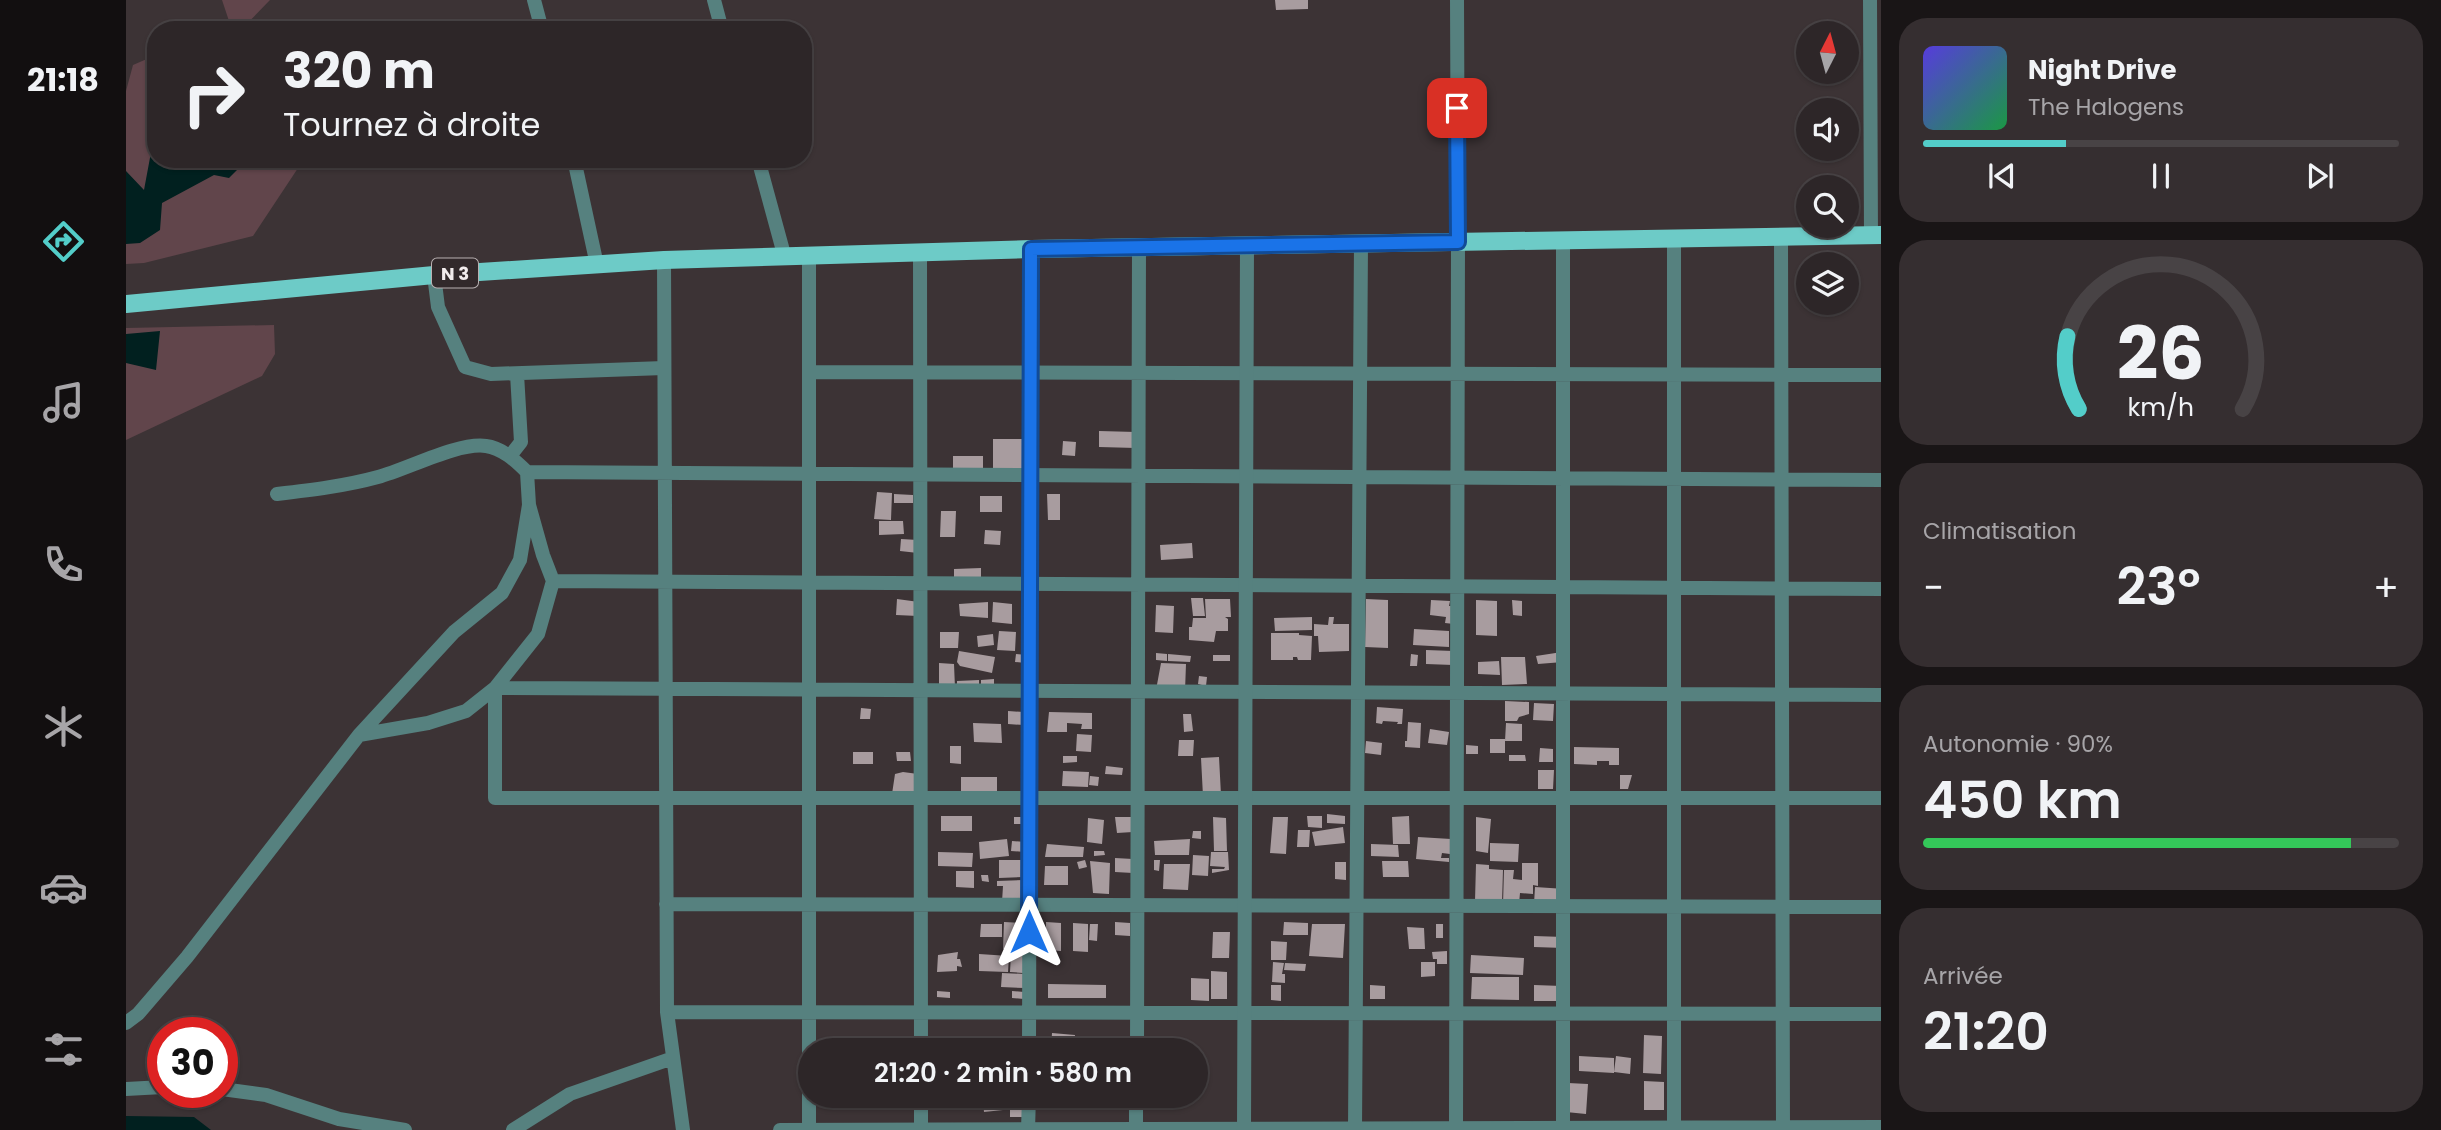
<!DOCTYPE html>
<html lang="fr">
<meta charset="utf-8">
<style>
:root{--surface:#2d2628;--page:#352e30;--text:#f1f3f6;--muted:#a7a5a8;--line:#484345;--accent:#53cdc9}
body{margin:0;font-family:Poppins,sans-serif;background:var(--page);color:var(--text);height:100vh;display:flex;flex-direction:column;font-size:26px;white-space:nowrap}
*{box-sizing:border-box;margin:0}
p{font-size:23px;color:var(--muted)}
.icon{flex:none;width:38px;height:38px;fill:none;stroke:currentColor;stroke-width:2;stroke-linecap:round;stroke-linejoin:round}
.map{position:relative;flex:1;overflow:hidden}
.sheet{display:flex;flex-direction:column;gap:18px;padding:18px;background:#191516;width:560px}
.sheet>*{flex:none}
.top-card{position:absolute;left:21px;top:21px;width:665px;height:147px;border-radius:28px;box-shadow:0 2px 5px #0004,0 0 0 2px var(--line);background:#2d2628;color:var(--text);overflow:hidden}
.needle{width:46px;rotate:6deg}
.buttons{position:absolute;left:1670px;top:21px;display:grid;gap:14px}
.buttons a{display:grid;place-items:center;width:63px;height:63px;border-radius:50%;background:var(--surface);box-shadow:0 2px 5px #0004,0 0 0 2px var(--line);font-size:35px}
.speed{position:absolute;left:21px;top:1017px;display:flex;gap:14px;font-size:35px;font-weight:700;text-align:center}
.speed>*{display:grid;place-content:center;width:91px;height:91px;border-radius:50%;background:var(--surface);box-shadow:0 2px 5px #0004,0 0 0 2px var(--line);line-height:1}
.speed .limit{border:10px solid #d22;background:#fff;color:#111}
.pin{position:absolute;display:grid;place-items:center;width:60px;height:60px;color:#fff;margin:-30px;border-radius:14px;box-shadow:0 4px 10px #0006}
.me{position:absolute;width:77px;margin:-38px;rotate:0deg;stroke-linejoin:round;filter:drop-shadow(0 0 5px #0008)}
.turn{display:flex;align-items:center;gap:24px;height:147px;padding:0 21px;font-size:32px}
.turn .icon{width:91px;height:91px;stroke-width:2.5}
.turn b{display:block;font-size:49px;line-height:60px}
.big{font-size:52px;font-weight:600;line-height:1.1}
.sheet .tile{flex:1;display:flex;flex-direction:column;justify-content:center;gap:10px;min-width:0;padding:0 24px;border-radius:28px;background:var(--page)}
.sheet .dial{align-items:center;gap:0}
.dial svg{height:182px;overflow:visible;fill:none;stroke:var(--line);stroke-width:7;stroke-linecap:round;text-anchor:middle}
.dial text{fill:var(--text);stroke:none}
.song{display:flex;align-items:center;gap:21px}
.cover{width:84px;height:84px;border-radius:10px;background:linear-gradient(135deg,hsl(250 70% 55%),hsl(140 70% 35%))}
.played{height:7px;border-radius:4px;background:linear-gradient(90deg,var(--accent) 30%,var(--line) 30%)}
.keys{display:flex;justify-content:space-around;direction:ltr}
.heat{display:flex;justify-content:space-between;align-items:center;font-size:38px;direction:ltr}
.charge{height:10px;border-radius:5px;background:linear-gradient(90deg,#34c759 90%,var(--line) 0)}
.trip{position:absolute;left:672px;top:1038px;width:410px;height:70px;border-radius:35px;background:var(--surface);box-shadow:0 2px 5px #0004,0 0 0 2px var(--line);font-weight:600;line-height:70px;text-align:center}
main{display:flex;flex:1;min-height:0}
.tab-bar{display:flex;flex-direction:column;width:126px;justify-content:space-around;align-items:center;background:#120f10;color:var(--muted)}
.tab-bar .icon{width:49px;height:49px}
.tab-bar .on{color:var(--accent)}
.tab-bar b{font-size:32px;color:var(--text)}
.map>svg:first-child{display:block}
.green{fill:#61454b}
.water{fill:#01201f}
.building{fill:#a89c9f}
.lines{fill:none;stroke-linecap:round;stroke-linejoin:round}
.minor{stroke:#56817f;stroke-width:14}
.tertiary{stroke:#56817f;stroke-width:14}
.primary{stroke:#6dcbc7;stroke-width:18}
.route-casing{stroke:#114b97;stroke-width:18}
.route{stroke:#1a73e8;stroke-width:12}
.labels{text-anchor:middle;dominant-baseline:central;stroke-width:7;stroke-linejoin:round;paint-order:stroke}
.shield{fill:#32292b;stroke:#b8b1b2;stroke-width:2}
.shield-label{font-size:18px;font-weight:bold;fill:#f1ebec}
</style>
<main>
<nav class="tab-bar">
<b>21:18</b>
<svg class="icon on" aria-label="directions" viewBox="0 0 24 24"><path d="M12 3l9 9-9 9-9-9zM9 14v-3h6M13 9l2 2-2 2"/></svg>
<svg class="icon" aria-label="music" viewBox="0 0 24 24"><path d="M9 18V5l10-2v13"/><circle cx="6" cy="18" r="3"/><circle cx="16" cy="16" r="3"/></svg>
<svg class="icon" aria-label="phone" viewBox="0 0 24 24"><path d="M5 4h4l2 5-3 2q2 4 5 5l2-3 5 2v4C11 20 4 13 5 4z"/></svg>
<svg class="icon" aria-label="climate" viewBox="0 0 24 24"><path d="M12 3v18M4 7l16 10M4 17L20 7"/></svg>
<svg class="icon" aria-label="car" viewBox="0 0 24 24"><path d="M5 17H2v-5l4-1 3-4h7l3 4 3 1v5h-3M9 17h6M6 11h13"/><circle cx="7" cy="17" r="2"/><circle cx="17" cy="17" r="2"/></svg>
<svg class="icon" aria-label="filters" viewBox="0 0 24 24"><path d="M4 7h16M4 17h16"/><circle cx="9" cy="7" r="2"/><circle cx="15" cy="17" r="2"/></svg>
</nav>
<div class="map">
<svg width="1755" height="1130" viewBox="0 0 1755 1130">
<rect width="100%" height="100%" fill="#3c3335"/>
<path class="green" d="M96,0H144L115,30H101L104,24Z
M30,55V159H178L127,236L18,263L0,264V91L7,65Z
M148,325L149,354L136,376L0,440V328Z"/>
<path class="water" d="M26,147L30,148V159H112L111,170L103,178L88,175L36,203L34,230L14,243L0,244V171L18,190Z
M34,331L30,370L0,363V334Z
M0,1116L68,1117L85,1130H0Z"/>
<path class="building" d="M1149,0H1182V9L1150,10Z
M973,431L1010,432V448L973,447Z
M867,439H897V470H867Z
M937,441L950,442L949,456L936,455Z
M827,456H857V472H827Z
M751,492L766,493L765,520L748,519Z
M768,494L787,495V503H768Z
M921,494H934V520H922Z
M854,496H876V512H854Z
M815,511H830L829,537H814Z
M753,521H777L778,534L753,535Z
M859,530L875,531L874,545L858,544Z
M775,539L792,540V553L774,551Z
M1066,543L1067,558L1035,560L1034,545Z
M855,568V580L828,581V569Z
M1065,598H1077L1079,616H1067Z
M771,599L793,602L792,616L770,615Z
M1079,599H1104L1105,617H1099L1102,619V631H1090L1088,642L1063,640V627H1066L1067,618H1080Z
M1240,599L1262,600V648L1239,647Z
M1305,600L1324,601L1323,606H1329L1328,624L1319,623L1320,617L1304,615Z
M1350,600L1371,601V636L1350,635Z
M1386,600L1396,601V616L1387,615Z
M862,602V618L834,616L833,604Z
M867,602L886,604V624L866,622Z
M1030,605L1048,606L1047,633L1029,632Z
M1186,617V630L1149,631L1148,618Z
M1203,617H1208L1207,624H1223V651L1193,652L1192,636H1188V624L1202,625Z
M1288,629L1323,631V647L1287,645Z
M873,631L890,632L889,651L871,650Z
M814,632H833L832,648H814Z
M1145,633H1173V635L1186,636L1185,660H1172L1171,657H1167V660H1145Z
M867,634L868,645L852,647L851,636Z
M1300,650L1327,651V665L1300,664Z
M833,651L869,657L866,673L834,666L831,662Z
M1436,652L1437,662L1412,664L1410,656Z
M1030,653L1041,654V661L1030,660Z
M890,654L901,655L900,663L889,662Z
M1042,654L1065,656L1064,662L1042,661Z
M1285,654L1292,655L1291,666H1284Z
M1087,655H1104V661H1087Z
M1375,657H1399L1401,684L1376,685Z
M1373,661L1374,675L1352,674V662Z
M813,663L828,664L829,688H813Z
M1035,663L1060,664L1059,691L1030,690Z
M1073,676L1081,677L1080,686L1072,684Z
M868,679V686L855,687V680Z
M853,680V689H831V681Z
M1379,701L1403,702V714L1393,717L1391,721H1379Z
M1408,703L1428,704L1427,721L1407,720Z
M1251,707L1277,709L1276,724H1271L1272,722L1257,721L1256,724L1250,723Z
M735,708L745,709L744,719H734Z
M882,711L898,712V725L882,724Z
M923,712L966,713V729H955L956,724L941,723V732H921Z
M1057,714H1065L1067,731L1058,732Z
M1282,722L1295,723L1294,748L1279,747V741H1281Z
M847,723L875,724L876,743L848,742Z
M1380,723L1396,724V741H1379Z
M1304,729L1323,732L1321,745L1302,743Z
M951,734L966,735L965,752L950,751Z
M1364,739H1379V753H1364Z
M1053,740H1068L1067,756H1052Z
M1240,741L1256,743L1255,755L1239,753Z
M1340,745L1352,746V754H1340Z
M824,746H835V764L824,763Z
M1448,747L1493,748V765H1483V761H1471V765L1448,764Z
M1414,748L1427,749V762H1413Z
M727,752H747V764H727Z
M770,752H784L785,761H771Z
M1383,755H1399L1400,761H1383Z
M937,756H951V762L937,763Z
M1093,757L1095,795L1077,796L1075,758Z
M980,766L997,768L996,775L979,774Z
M1412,770H1428L1427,789H1412Z
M937,771L963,772L962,787L936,786Z
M777,772L792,774V795L766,794L769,774Z
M1494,775H1506L1502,789H1494Z
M964,776L973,777L972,786L963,785Z
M835,777H871V792H835Z
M1201,814L1219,816V824L1201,823Z
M815,816H846V831H815Z
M1181,816H1196V828L1182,827Z
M1283,816L1284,844H1267L1266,817Z
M888,817H899V824H888Z
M989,817H1006L1007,832L991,833Z
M1087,817L1100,818L1101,851H1088Z
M1147,817H1162L1160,854L1144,853Z
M1350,817L1365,819L1362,853L1350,851Z
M962,818L978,820L976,844L961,842Z
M1217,827L1219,843L1189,846L1186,832Z
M1172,830H1184L1183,847H1171Z
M1067,831H1075V839L1066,838Z
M1292,837L1325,839L1324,854L1316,853L1315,858H1323V862L1290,859Z
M881,839L883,856L854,859L853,842Z
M1064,839L1063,855H1029L1028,841Z
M886,841L900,842L899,852L885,851Z
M1364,843L1393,844L1392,862L1364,861Z
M921,844L958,847L957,857H919Z
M1245,844L1272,845L1273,857L1245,856Z
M968,851H978L979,855L968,856Z
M812,852L847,853L846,867L812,866Z
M1085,852H1102L1103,870L1086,873V869H1098L1099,867L1084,866Z
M1067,855L1083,856L1082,876L1066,875Z
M989,858L1007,859V873L989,872Z
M873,860H896L897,877L873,878Z
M959,860L961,867L953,869L951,862Z
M1028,860H1034L1033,871L1028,870Z
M964,861L984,863L983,894L967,893Z
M1256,861H1282L1283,877H1257Z
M1209,862H1220V880L1209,879Z
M1396,863H1412V886L1407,885V894L1394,893L1393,904H1377L1378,870H1388L1387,879L1396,880Z
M1038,864H1064L1062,890L1037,889Z
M1350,864L1363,865V869L1377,870L1376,903L1349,901Z
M919,866H942V885H918Z
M830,871H848V888L830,887Z
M855,875H862L863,882L856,881Z
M898,880V903L876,902L877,886H871V881Z
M1409,887L1439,889L1438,906L1408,904Z
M878,922L898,923L897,951L877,949Z
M920,922L935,923V951L920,950Z
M989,922L1004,923V936L989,935Z
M1158,922L1182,923V935H1157Z
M947,923L962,924V952L947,951Z
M855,924H876V937H854Z
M964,924H972L971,941L963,940Z
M1186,924H1219L1217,958L1183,956Z
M1310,924H1317V938H1310Z
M1281,927L1298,928L1299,949H1283Z
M1087,932H1104L1103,958H1086Z
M1408,936L1438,937V948L1408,947Z
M1145,941L1161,942L1160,960H1145Z
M1321,951V964H1311V959H1307L1306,952Z
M832,952L831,959H834L836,967L831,966V971L811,972L812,955Z
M885,953L898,954L897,973L884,972Z
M853,954L883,956L882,972L853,971Z
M1345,955L1398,958L1397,975L1344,973Z
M1147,962L1158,963L1156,974H1159V983L1146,982Z
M1295,962H1309V976L1295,977Z
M1159,963L1180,964L1179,971L1158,970Z
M1085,971L1101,972V999H1085Z
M876,973L899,974V988L875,987Z
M1346,977H1393V1000L1345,999Z
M1065,978L1083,979V1001L1065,1000Z
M922,984L980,985V998H922Z
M1145,985H1155V1001L1145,1000Z
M1244,985L1259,986V999H1244Z
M1408,985L1436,986V1001H1408Z
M811,991L824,992V998L811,997Z
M886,991L898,992V999L886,998Z
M926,1033L949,1035L948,1050H925Z
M1518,1035L1536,1036L1535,1074L1517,1073Z
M826,1041L848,1042V1050H826Z
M816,1042H824V1049L815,1048Z
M1453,1056L1488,1058V1073L1453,1071Z
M1490,1056L1505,1058L1504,1074L1488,1072Z
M1518,1081L1538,1082V1110H1518Z
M1442,1083L1462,1084L1460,1114L1440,1112Z
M812,1096H827V1103L812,1102Z
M834,1096H852V1108H833Z
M884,1096H899V1117H884Z
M934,1096H961V1099L934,1098Z
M875,1099L877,1110L858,1112L857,1102Z"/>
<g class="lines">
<path class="minor" d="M408,0L416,30
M588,0L596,30
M448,159L471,265
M632,159L659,258
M1655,237L1657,1130
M794,253L795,1050
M538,260L541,1012L557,1130
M308,275L312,307L339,367L365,374L538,368
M683,372L1755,375
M384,456L395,442L391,374
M151,494C185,490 219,486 252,477C282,469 332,442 360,446C376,448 390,461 401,472L1755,480
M403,505L417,555L427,581L412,634L369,688V798H1755
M427,581L1755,589
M233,735L302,723L340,711L369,688L1755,695
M540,904L1755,907
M541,1012L1755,1014
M0,1023L12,1014L61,957L233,735L328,632L376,593L394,560L403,505L401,472
M903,1050L905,249
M1011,1050L1013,248
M0,1089L37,1087
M96,1089L140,1095L213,1119L279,1130
M795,1096V1130
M387,1130L444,1094L547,1058
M654,1130L1755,1127
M683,1130V256
M902,1130L903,1096
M1010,1130V1096
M1229,1130L1235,243
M1330,1130L1332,242
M1437,1130V241
M1548,1130V239"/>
<path class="tertiary" d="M1331,0L1332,242
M1744,0L1745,236
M1118,1130L1121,245"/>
<path class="primary" d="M0,304L308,275L538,260L905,249L1755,235"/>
</g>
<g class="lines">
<g class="route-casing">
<path id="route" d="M903,932L905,249L1332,242L1331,108"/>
</g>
<use href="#route" class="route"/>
</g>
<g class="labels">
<rect class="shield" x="306" y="258.5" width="46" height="29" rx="5"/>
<g class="shield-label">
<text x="329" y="273">N 3</text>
</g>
</g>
</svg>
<div class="buttons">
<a><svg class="needle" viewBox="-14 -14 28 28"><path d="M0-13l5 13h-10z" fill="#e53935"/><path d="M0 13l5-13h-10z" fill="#a7a5a8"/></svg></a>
<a><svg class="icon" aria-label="sound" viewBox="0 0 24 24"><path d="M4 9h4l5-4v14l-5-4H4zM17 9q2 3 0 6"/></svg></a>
<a><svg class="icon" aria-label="search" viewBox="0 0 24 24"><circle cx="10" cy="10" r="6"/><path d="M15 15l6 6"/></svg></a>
<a><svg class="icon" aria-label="layers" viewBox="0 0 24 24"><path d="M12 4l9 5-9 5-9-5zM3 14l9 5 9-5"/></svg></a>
</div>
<div class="speed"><div class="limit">30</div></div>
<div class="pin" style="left:1331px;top:108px;background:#d93025"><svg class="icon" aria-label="arrive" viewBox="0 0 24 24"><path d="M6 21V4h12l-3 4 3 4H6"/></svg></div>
<svg class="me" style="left:903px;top:932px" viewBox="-20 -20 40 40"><path d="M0-17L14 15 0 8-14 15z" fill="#1a73e8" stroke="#fff" stroke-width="4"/></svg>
<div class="trip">21:20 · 2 min · 580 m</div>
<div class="top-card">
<div class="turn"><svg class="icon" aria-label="right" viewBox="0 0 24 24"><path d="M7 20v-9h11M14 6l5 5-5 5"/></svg><div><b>320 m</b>Tournez à droite</div></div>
</div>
</div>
<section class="sheet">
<div class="tile">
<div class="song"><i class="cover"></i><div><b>Night Drive</b><p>The Halogens</p></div></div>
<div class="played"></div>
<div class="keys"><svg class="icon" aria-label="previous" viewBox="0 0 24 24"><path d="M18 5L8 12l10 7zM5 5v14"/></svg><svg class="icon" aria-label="pause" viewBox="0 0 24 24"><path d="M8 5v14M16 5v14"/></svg><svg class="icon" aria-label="next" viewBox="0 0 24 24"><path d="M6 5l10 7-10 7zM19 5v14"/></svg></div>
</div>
<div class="tile dial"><svg viewBox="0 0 100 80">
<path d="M14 69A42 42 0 1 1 86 69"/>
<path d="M14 69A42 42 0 0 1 9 37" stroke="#53cdc9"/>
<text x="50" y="56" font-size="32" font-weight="700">26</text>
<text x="50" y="72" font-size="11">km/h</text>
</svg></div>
<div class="tile"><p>Climatisation</p>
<div class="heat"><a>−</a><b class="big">23°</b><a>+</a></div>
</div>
<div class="tile"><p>Autonomie · 90%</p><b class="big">450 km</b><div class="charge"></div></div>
<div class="tile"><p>Arrivée</p><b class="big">21:20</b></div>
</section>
</main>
